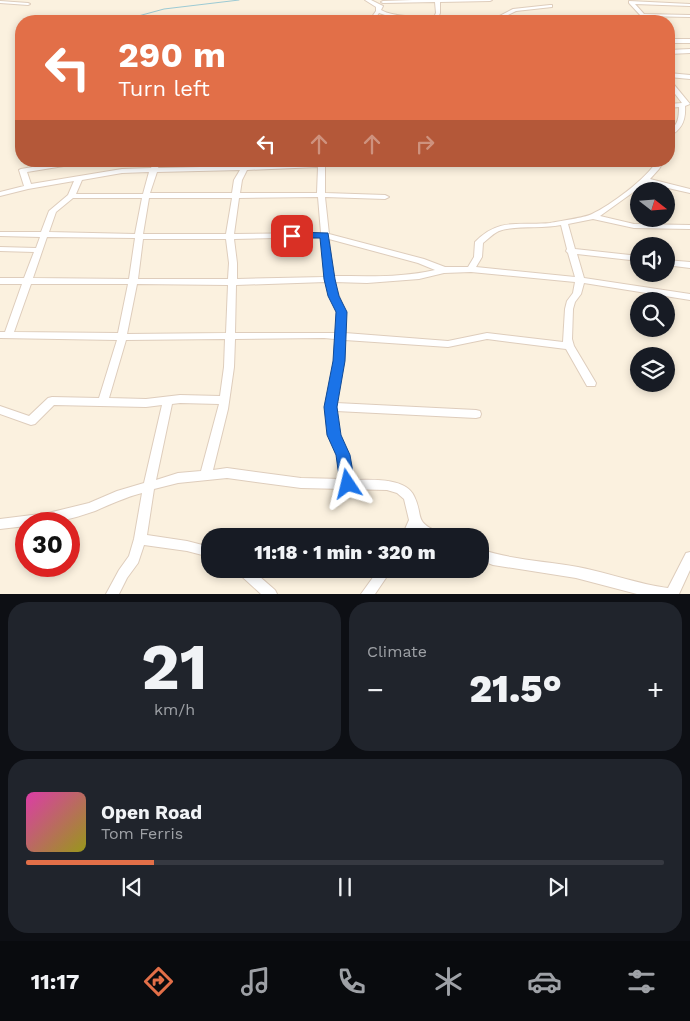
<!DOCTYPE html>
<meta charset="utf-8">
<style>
:root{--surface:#171b24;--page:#20242c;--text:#f1f3f6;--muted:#9ea1a6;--line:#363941;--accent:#e26f48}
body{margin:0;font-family:"Work Sans",sans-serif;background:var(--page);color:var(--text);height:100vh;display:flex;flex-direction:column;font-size:19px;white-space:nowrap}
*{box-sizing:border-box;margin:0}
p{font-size:16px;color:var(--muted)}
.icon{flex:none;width:28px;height:28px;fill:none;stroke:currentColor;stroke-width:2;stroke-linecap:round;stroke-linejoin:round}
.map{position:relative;height:594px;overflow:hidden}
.side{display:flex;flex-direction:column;gap:8px;padding:8px;background:#0d0f14;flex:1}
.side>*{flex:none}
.top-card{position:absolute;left:15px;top:15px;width:660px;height:152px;border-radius:20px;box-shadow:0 2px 8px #0003;background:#e26f48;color:#fff;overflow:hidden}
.needle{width:32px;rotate:107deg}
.fabs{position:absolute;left:630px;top:182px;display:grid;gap:10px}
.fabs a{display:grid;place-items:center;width:45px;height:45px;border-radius:50%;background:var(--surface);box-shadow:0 2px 8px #0003;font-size:25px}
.speed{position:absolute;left:15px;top:512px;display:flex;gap:10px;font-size:25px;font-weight:700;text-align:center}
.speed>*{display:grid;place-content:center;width:65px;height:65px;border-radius:50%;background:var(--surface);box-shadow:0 2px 8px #0003;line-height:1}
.speed .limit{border:8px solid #d22;background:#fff;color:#111}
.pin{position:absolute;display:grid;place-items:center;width:42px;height:42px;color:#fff;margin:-21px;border-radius:10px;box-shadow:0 2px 8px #0006}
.me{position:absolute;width:55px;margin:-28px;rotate:350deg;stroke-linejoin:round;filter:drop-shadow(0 0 4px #0008)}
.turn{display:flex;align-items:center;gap:18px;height:105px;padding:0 20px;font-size:22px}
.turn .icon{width:65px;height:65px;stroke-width:2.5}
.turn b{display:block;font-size:35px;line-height:42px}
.lanes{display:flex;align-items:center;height:48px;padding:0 20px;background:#0003;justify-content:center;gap:25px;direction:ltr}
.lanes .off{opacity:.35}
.big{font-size:38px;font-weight:800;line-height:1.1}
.side .tile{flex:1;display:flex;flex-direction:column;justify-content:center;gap:8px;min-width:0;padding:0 18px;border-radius:20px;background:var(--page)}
.side .dial{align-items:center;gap:0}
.dial b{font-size:65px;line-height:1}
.song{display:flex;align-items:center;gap:15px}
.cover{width:60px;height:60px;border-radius:8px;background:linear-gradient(135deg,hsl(320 70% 55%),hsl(60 70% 35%))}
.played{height:5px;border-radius:2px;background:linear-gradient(90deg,var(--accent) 20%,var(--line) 20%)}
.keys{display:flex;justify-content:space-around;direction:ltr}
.heat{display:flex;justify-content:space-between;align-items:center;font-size:28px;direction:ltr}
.side .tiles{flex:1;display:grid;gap:8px;grid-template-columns:1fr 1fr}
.tile:last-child{grid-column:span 2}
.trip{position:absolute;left:201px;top:528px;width:288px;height:50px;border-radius:20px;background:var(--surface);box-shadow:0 2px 8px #0003;font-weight:800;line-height:50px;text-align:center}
.menu{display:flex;height:80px;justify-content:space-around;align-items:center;background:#090b0e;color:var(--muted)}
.menu .icon{width:35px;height:35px}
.menu .current{color:var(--accent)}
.menu b{font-size:22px;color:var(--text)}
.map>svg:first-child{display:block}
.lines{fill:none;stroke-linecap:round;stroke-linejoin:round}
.stream{stroke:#9ccad4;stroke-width:1}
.street-casing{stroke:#decdbc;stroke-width:2}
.street{fill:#fff;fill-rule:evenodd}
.route{fill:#1a73e8;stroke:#114b97}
</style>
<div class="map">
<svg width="690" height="594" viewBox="0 0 690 594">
<rect width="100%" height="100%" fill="#fbf1df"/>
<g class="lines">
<path class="stream" d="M120,21L164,9L239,0"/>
<g class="street-casing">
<path id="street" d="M365,0H371L383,6L381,10C395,18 413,14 427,21L394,18L379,13L373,21H369L376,11V7Z
M413,0H492L490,1L440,2V13L437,21H432L436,13L435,2L383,3L381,2L383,1Z
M0,1L28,3L30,4L28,5L0,3Z
M629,1L690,4V6L635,4L644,14L690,15V17L641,16L629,3Z
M550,5H552V7L516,11L496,21H490L513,9Z
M669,39H690V43H669Z
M690,49V53L669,54V50Z
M669,73L690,75V79L669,77Z
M669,80L671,81L690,104L685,106C686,120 682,130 669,136V131C678,125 679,118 679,107L669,108V104L682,103L669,86Z
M67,161H85L82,163L27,172L31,184L122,169L151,168L154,161H161L158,168L243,166L245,163H249L250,166L314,164L327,161H341L325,166V193L385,195L389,197L385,199L325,197L329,234L424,259L445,267H468L474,257L475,242C499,217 520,226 550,223C560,221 584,218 592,214C611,205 646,179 657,161H664L659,169L650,179L690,189V193L646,183L600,216L634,224L690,225V229L634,228L593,219L568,224L575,249L639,256V261L577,254L584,278L690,294V300L584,283L581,294L575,302L573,309L572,339L574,346L596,383L595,386H587L566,349L487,339L448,347L345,340L344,361L336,403L476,410L480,411L481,414L480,417L476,418L336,411L339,435L348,455L353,480C370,480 405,477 414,496C424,516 413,521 438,532L440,536H422L416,532L414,536H402L409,520L404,499L397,493L387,490L301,488L227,478L178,483L154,489L147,535L187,541L210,547V557L187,551L144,545L138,563L127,578L119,594H106L119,570L129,556L134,539L142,493C126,497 111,504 95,511C73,519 49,524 26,524V526L0,529V519L48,513L89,503L117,491L144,483L162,405L146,407L54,405L35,424L31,425L0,414V406L29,416L48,398L52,397L99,398L117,340L0,338V332H5L22,284H0V278H24L34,252L0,251V247L36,248L40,237L0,236V232H41L49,211L68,195L74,181L28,189L0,196V192L24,186L19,170L21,169ZM318,167L317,193H240L242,180L247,170ZM240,170L234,180L232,193H150L157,172ZM149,172L143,194H76L82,180L122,173ZM318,197L321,233L234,234L239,198ZM73,198H142L135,234L49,232L56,212ZM149,198H232L226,234H143ZM561,225L567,249L566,251L568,253L575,277L476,267L482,257L483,243C488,239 494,233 499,231C514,225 543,229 561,225ZM47,237L135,238L129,279L33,278ZM321,237L325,277L237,279V263L234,239ZM143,239H226L229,263L228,279H138ZM329,239L418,263L435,270C401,278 367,276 333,276ZM471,272L575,282L573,293L567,301L565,309L563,342L487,333L448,341L345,333V312L334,282L367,283L419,279L444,273ZM326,282L337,312L336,333H235L236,285ZM31,284H128L118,333L14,332ZM137,284L228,285L226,333L127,334ZM324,338L335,339L334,361L325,407L329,435L338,455L342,479L301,478L227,468L213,470L228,409L234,367L235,339ZM225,339L224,367L220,396L180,395L146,399L109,398L126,340ZM180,403L219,404L201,471L178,473L156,480L172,404Z
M666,260L690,262V268L666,265Z
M480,549C511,560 546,561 578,567C609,573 638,584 668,588L686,553L690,552V570L679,594H637L576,578L493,565L480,560Z
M236,569H251L275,590L277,594H261L238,573Z
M379,569H392L375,594H361Z"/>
</g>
<use href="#street" class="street"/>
</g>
<path class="route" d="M292,232L328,233L335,279L339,296L347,312L345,361L337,407L341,435L350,455L355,484L353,488L348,490L342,488L340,484L336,455L327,435L324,407L333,361L336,312L328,296L324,279L320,238H288L286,236L288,233Z"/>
</svg>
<div class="fabs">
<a><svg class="needle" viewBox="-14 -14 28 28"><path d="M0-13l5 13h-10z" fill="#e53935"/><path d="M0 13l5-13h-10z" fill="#9ea1a6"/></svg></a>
<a><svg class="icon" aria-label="sound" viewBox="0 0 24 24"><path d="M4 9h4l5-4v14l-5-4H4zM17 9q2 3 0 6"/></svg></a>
<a><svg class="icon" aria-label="search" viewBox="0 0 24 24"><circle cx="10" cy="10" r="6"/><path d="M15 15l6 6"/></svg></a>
<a><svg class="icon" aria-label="layers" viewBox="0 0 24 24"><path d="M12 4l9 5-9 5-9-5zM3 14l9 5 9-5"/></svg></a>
</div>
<div class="speed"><div class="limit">30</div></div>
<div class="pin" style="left:292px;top:236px;background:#d93025"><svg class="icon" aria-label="arrive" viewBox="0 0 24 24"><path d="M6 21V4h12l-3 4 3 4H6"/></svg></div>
<svg class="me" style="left:348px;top:484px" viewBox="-20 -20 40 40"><path d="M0-17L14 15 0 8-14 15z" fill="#1a73e8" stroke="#fff" stroke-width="4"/></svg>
<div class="trip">11:18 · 1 min · 320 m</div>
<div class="top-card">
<div class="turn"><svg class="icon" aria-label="left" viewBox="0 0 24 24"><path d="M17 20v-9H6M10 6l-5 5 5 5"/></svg><div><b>290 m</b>Turn left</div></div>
<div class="lanes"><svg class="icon" aria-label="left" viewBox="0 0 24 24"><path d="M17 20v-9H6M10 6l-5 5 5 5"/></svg><svg class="icon off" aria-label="ahead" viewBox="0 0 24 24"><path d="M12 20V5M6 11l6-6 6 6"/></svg><svg class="icon off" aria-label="ahead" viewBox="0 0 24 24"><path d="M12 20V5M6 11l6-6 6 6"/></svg><svg class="icon off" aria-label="right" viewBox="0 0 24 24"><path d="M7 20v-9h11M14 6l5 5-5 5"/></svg></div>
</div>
</div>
<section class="side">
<div class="tiles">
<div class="tile dial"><b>21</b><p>km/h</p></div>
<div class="tile"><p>Climate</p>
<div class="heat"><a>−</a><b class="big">21.5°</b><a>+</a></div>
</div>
<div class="tile">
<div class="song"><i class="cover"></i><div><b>Open Road</b><p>Tom Ferris</p></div></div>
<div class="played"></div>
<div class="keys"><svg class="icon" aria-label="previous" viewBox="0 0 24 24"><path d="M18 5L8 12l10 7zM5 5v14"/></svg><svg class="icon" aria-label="pause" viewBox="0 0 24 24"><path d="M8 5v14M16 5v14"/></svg><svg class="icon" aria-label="next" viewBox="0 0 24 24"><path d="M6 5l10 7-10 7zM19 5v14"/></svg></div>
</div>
</div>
</section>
<nav class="menu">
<b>11:17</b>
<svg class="icon current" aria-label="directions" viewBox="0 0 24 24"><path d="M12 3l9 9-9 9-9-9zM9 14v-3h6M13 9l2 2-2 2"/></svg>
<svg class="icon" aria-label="music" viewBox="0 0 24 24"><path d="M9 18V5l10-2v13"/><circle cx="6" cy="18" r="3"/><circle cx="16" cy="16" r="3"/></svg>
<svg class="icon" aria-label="phone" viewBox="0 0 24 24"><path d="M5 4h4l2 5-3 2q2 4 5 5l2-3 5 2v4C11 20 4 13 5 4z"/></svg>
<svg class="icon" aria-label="climate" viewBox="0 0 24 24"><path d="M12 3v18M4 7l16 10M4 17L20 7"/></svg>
<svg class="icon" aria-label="car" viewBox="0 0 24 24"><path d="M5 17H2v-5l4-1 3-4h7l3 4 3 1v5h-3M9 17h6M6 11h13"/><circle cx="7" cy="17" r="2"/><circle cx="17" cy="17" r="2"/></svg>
<svg class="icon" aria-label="filters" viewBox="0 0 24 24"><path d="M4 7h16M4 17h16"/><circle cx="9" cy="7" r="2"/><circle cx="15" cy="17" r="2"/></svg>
</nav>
